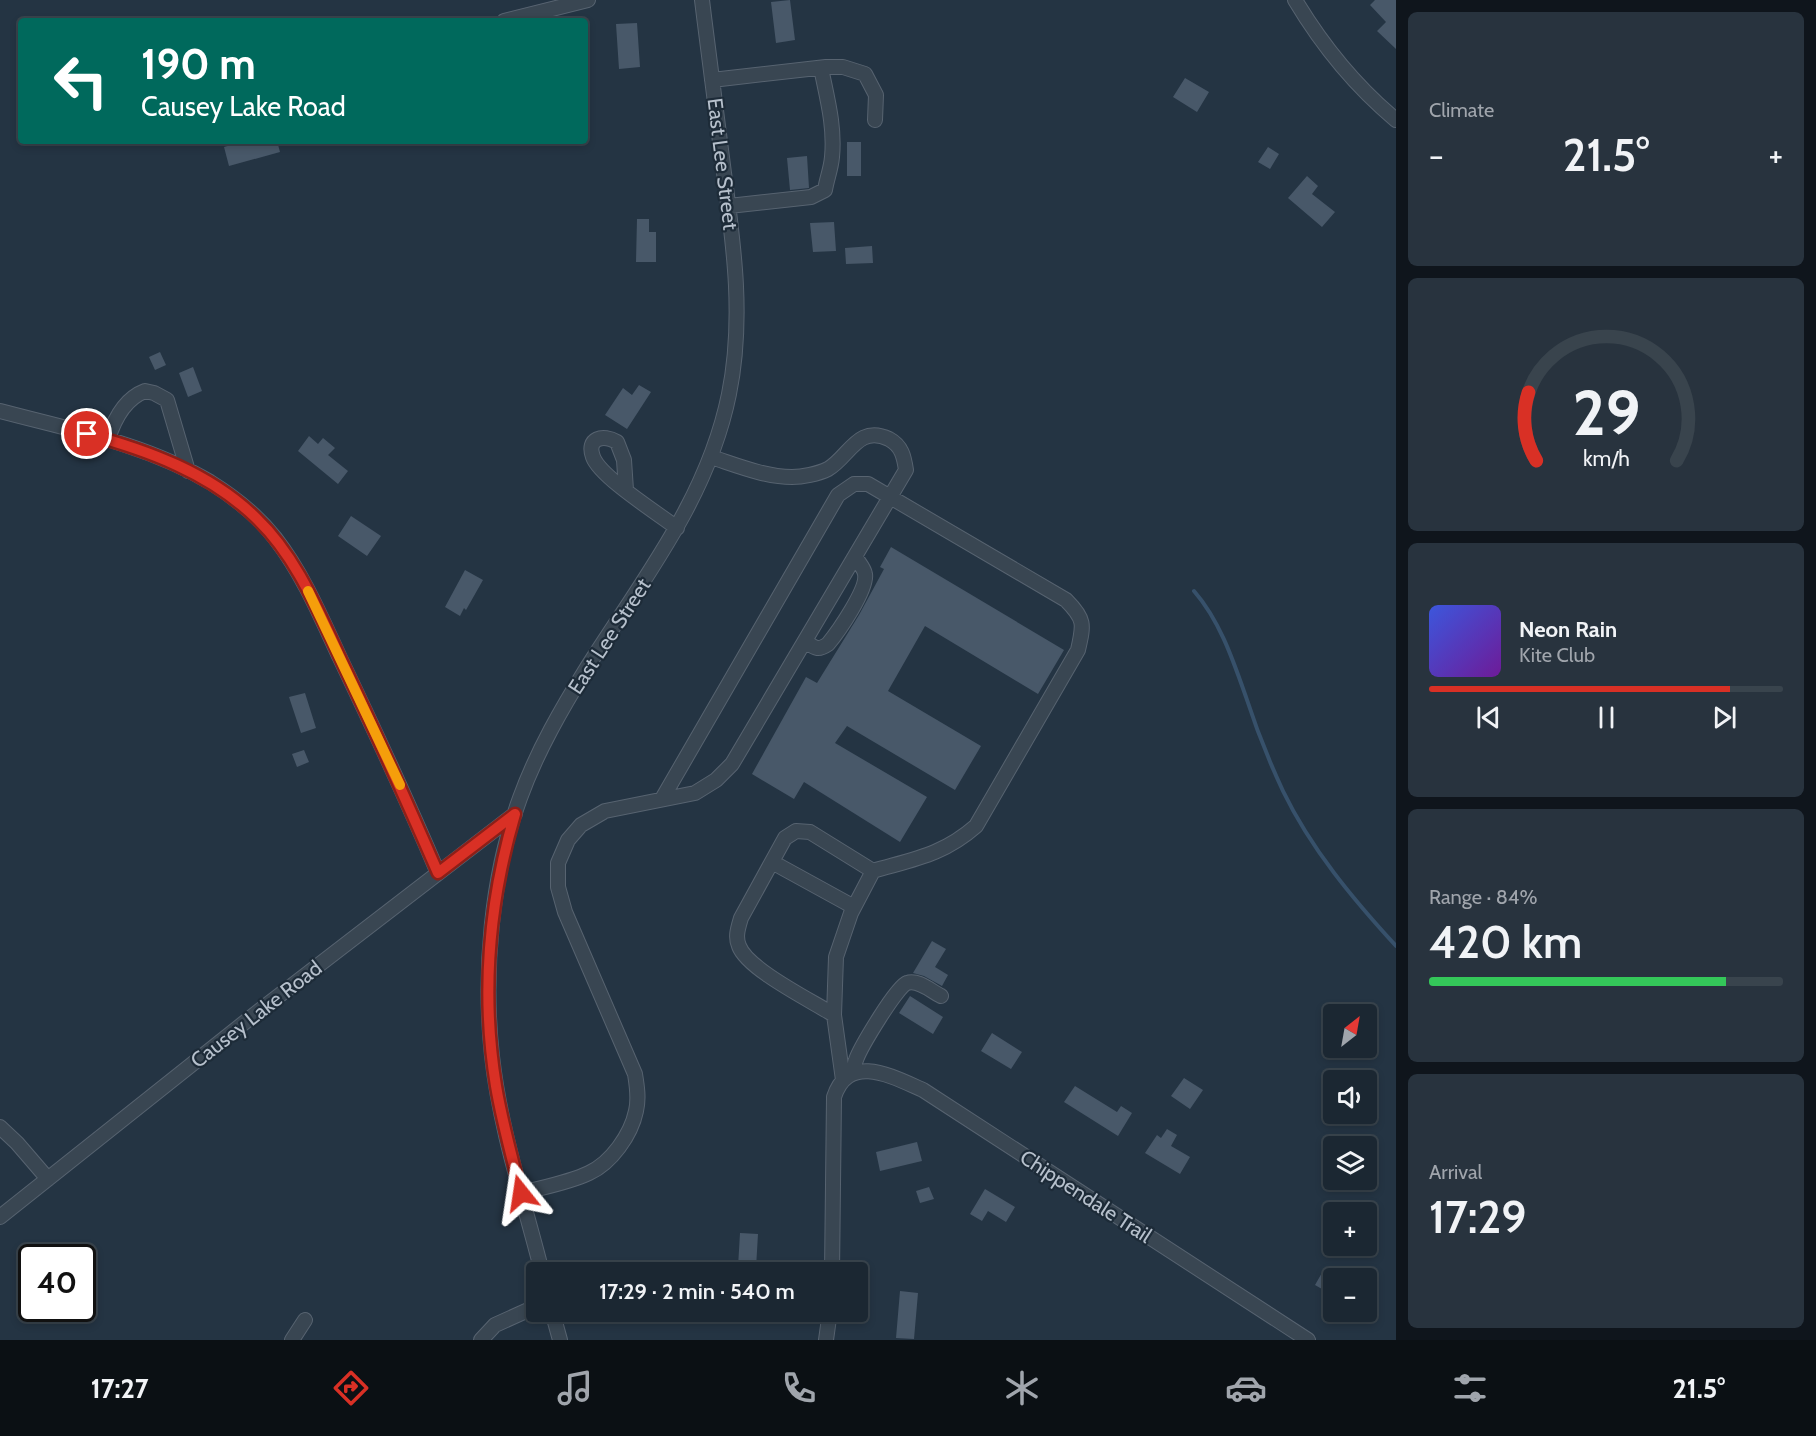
<!DOCTYPE html>
<meta charset="utf-8">
<style>
:root{--surface:#1b2732;--page:#28333e;--text:#f1f3f6;--muted:#a0a5ac;--line:#39444d;--accent:#d93025}
body{margin:0;font-family:Cabin,sans-serif;background:var(--page);color:var(--text);height:100vh;display:flex;flex-direction:column;font-size:22px;white-space:nowrap}
*{box-sizing:border-box;margin:0}
p{font-size:20px;color:var(--muted)}
.icon{flex:none;width:33px;height:33px;fill:none;stroke:currentColor;stroke-width:2;stroke-linecap:round;stroke-linejoin:round}
.map{position:relative;flex:1;overflow:hidden}
.sheet{display:flex;flex-direction:column;gap:12px;padding:12px;background:#0f151c;width:420px}
.sheet>*{flex:none}
.guide{position:absolute;left:18px;top:18px;width:570px;height:126px;border-radius:6px;box-shadow:0 3px 9px #0003,0 0 0 2px var(--line);background:#00695c;color:#fff;overflow:hidden}
.needle{width:39px;rotate:31deg}
.buttons{position:absolute;left:1323px;top:1004px;display:grid;gap:12px}
.buttons a{display:grid;place-items:center;width:54px;height:54px;border-radius:6px;background:var(--surface);box-shadow:0 3px 9px #0003,0 0 0 2px var(--line);font-size:30px}
.speed{position:absolute;left:18px;top:1244px;display:flex;gap:12px;font-size:30px;font-weight:700;text-align:center}
.speed>*{display:grid;place-content:center;width:78px;height:78px;border-radius:50%;background:var(--surface);box-shadow:0 3px 9px #0003,0 0 0 2px var(--line);line-height:1}
.speed .limit{border:3px solid #111;border-radius:9px;background:#fff;color:#111}
.pin{position:absolute;display:grid;place-items:center;width:51px;height:51px;color:#fff;margin:-26px;border:3px solid #fff;border-radius:50%;box-shadow:0 2px 6px #0007}
.me{position:absolute;width:66px;margin:-33px;rotate:345deg;stroke-linejoin:round;filter:drop-shadow(0 0 4px #0008)}
.turn{display:flex;align-items:center;gap:21px;height:126px;padding:0 24px;font-size:27px}
.turn .icon{width:78px;height:78px;stroke-width:2.5}
.turn b{display:block;font-size:42px;line-height:51px}
.big{font-size:45px;font-weight:600;line-height:1.1}
.sheet .tile{flex:1;display:flex;flex-direction:column;justify-content:center;gap:9px;min-width:0;padding:0 21px;border-radius:9px;background:var(--page)}
.sheet .dial{align-items:center;gap:0}
.dial svg{height:156px;overflow:visible;fill:none;stroke:var(--line);stroke-width:7;stroke-linecap:round;text-anchor:middle}
.dial text{fill:var(--text);stroke:none}
.song{display:flex;align-items:center;gap:18px}
.cover{width:72px;height:72px;border-radius:9px;background:linear-gradient(135deg,hsl(230 70% 55%),hsl(280 70% 35%))}
.played{height:6px;border-radius:3px;background:linear-gradient(90deg,var(--accent) 85%,var(--line) 85%)}
.keys{display:flex;justify-content:space-around;direction:ltr}
.heat{display:flex;justify-content:space-between;align-items:center;font-size:33px;direction:ltr}
.charge{height:9px;border-radius:4px;background:linear-gradient(90deg,#34c759 84%,var(--line) 0)}
.trip{position:absolute;left:526px;top:1262px;width:342px;height:60px;border-radius:6px;background:var(--surface);box-shadow:0 3px 9px #0003,0 0 0 2px var(--line);font-weight:600;line-height:60px;text-align:center}
.dock{display:flex;height:96px;justify-content:space-around;align-items:center;background:#0b1014;color:var(--muted)}
.dock .icon{width:42px;height:42px}
.dock .on{color:var(--accent)}
.dock b{font-size:27px;color:var(--text)}
main{display:flex;flex:1;min-height:0}
.map>svg:first-child{display:block}
.lines{fill:none;stroke-linecap:round;stroke-linejoin:round}
.stream{stroke:#37516b;stroke-width:4}
.building{fill:#485869}
.minor-casing{stroke:#576370;stroke-width:16}
.minor{stroke:#394652;stroke-width:14}
.route-casing{stroke:#8d1f18;stroke-width:15}
.route{stroke:#d93025;stroke-width:10}
.slow{stroke:#f59e0b;stroke-width:10}
.labels{text-anchor:middle;dominant-baseline:central;stroke-width:4.5;stroke-linejoin:round;paint-order:stroke}
.street-label{font-size:21px;fill:#b6c0cc;stroke:#1d2b38}
</style>
<main>
<div class="map">
<svg width="1396" height="1340" viewBox="0 0 1396 1340">
<rect width="100%" height="100%" fill="#243443"/>
<g class="lines">
<path class="stream" d="M1194,591C1220,621 1233,660 1246,697C1256,728 1269,761 1283,791C1311,849 1353,899 1396,946"/>
</g>
<path class="building" d="M790,0L795,40L776,43L771,2Z
M1375,0H1396V49L1377,31L1386,22L1370,5Z
M637,23L640,67L619,69L616,24Z
M1185,78L1209,92L1197,112L1173,97Z
M245,141H277L280,152L229,166L224,147Z
M847,142H861V176H847Z
M1268,147L1279,154L1270,169L1258,162Z
M807,156L809,188L790,190L787,158Z
M1307,176L1318,186L1312,194L1335,212L1322,227L1288,198Z
M637,219H649V232H656V262H636Z
M834,222L836,251L813,252L810,223Z
M872,246L873,263L846,264L845,248Z
M160,352L166,365L155,370L149,357Z
M193,367L202,391L188,397L179,373Z
M639,385L651,392L627,429L605,415L623,388L632,395Z
M309,436L318,444L323,438L335,448L328,455L348,471L338,484L298,451Z
M351,516L381,536L367,556L338,536Z
M891,547L1064,650L1038,694L925,626L888,691L981,746L955,790L847,726L835,743L927,797L900,842L804,782L794,799L752,774L806,677L817,683L859,615L884,569L880,567Z
M465,570L483,580L466,610L464,608L460,616L445,607Z
M305,693L316,728L301,733L289,697Z
M304,750L309,762L297,767L292,754Z
M932,941L946,949L935,967L948,975L942,986L924,976L913,973Z
M910,996L943,1017L933,1034L899,1013Z
M992,1033L1022,1052L1011,1069L981,1051Z
M1184,1078L1203,1090L1190,1109L1171,1096Z
M1075,1086L1117,1112L1121,1106L1132,1113L1118,1136L1064,1102Z
M1167,1129L1177,1135L1171,1146L1190,1157L1180,1174L1145,1153L1157,1135L1161,1138Z
M917,1142L922,1161L880,1171L876,1152Z
M929,1187L934,1199L920,1203L916,1191Z
M985,1189L1015,1207L1006,1222L988,1211L982,1221L970,1214Z
M740,1233L758,1234L756,1268L738,1267Z
M1323,1271L1334,1276V1296L1315,1285Z
M900,1291L918,1293L914,1339L896,1338Z"/>
<g class="lines">
<g class="minor-casing">
<path id="minor" d="M1295,0C1322,45 1355,86 1396,120
M504,21L588,0
M712,80L826,67H843L865,74L876,95L875,120
M729,206L811,197L825,190C827,178 831,169 832,157C835,126 827,98 821,68
M0,411C72,430 146,444 210,482C234,497 258,516 275,538C303,574 321,617 340,658C374,729 407,800 438,873
M108,439C114,420 124,399 145,391L154,393L167,400L188,471
M626,490L624,460L617,442C603,434 586,438 593,457C600,477 659,514 677,528
M806,642C815,648 818,651 828,644C838,632 868,589 865,574C864,568 859,563 856,558
M662,799L838,495L854,484H868L1066,600C1085,619 1084,624 1078,650L976,826C943,855 914,859 873,871
M772,862L854,907
M834,1015C812,1001 747,969 739,946C735,937 738,928 741,918L785,838L796,831L810,832L873,871L851,913L836,957L834,1015L843,1080
M854,1073C854,1069 854,1064 856,1060C860,1048 897,986 907,983C918,979 931,991 941,996
M0,1127L17,1143L48,1179
M521,1193C544,1187 568,1183 589,1173C611,1163 631,1135 636,1111C639,1099 637,1086 635,1074L565,912L558,887V863L568,840L581,825L605,811L695,793L716,780L732,764L906,470C904,457 902,446 889,439C858,424 849,457 828,469C818,474 802,477 792,477C765,477 736,465 711,457
M0,1217L259,1011L515,814
M542,1272C524,1201 500,1129 492,1056C483,974 491,876 520,798C537,751 562,708 588,666C643,579 708,498 729,394C744,320 734,247 724,173C717,116 709,58 702,0
M832,1272L834,1097C849,1052 893,1077 923,1090L1308,1340
M552,1311L560,1340
M292,1340L305,1320
M481,1340L495,1325L537,1306
M826,1340L830,1311"/>
</g>
<use href="#minor" class="minor"/>
</g>
<g class="lines">
<g class="route-casing">
<path id="route" d="M87,434C147,450 210,473 256,518C297,557 318,611 342,662C375,731 407,802 438,873L515,814C489,902 481,995 496,1086C502,1122 512,1157 521,1193"/>
</g>
<use href="#route" class="route"/>
<path class="slow" d="M308,591L400,785"/>
</g>
<g class="labels">
<g class="street-label">
<text transform="translate(723 164) rotate(83)">East Lee Street</text>
<text transform="translate(609 636) rotate(-57)">East Lee Street</text>
<text transform="translate(256 1014) rotate(-38)">Causey Lake Road</text>
<text transform="translate(1086 1196) rotate(33)">Chippendale Trail</text>
</g>
</g>
</svg>
<div class="buttons">
<a><svg class="needle" viewBox="-14 -14 28 28"><path d="M0-13l5 13h-10z" fill="#e53935"/><path d="M0 13l5-13h-10z" fill="#a0a5ac"/></svg></a>
<a><svg class="icon" aria-label="sound" viewBox="0 0 24 24"><path d="M4 9h4l5-4v14l-5-4H4zM17 9q2 3 0 6"/></svg></a>
<a><svg class="icon" aria-label="layers" viewBox="0 0 24 24"><path d="M12 4l9 5-9 5-9-5zM3 14l9 5 9-5"/></svg></a>
<a>+</a>
<a>−</a>
</div>
<div class="speed"><div class="limit">40</div></div>
<div class="pin" style="left:87px;top:434px;background:#d93025"><svg class="icon" aria-label="arrive" viewBox="0 0 24 24"><path d="M6 21V4h12l-3 4 3 4H6"/></svg></div>
<svg class="me" style="left:521px;top:1193px" viewBox="-20 -20 40 40"><path d="M0-17L14 15 0 8-14 15z" fill="#d93025" stroke="#fff" stroke-width="4"/></svg>
<div class="trip">17:29 · 2 min · 540 m</div>
<div class="guide">
<div class="turn"><svg class="icon" aria-label="left" viewBox="0 0 24 24"><path d="M17 20v-9H6M10 6l-5 5 5 5"/></svg><div><b>190 m</b>Causey Lake Road</div></div>
</div>
</div>
<section class="sheet">
<div class="tile"><p>Climate</p>
<div class="heat"><a>−</a><b class="big">21.5°</b><a>+</a></div>
</div>
<div class="tile dial"><svg viewBox="0 0 100 80">
<path d="M14 69A42 42 0 1 1 86 69"/>
<path d="M14 69A42 42 0 0 1 10 34" stroke="#d93025"/>
<text x="50" y="56" font-size="32" font-weight="700">29</text>
<text x="50" y="72" font-size="11">km/h</text>
</svg></div>
<div class="tile">
<div class="song"><i class="cover"></i><div><b>Neon Rain</b><p>Kite Club</p></div></div>
<div class="played"></div>
<div class="keys"><svg class="icon" aria-label="previous" viewBox="0 0 24 24"><path d="M18 5L8 12l10 7zM5 5v14"/></svg><svg class="icon" aria-label="pause" viewBox="0 0 24 24"><path d="M8 5v14M16 5v14"/></svg><svg class="icon" aria-label="next" viewBox="0 0 24 24"><path d="M6 5l10 7-10 7zM19 5v14"/></svg></div>
</div>
<div class="tile"><p>Range · 84%</p><b class="big">420 km</b><div class="charge"></div></div>
<div class="tile"><p>Arrival</p><b class="big">17:29</b></div>
</section>
</main>
<nav class="dock">
<b>17:27</b>
<svg class="icon on" aria-label="directions" viewBox="0 0 24 24"><path d="M12 3l9 9-9 9-9-9zM9 14v-3h6M13 9l2 2-2 2"/></svg>
<svg class="icon" aria-label="music" viewBox="0 0 24 24"><path d="M9 18V5l10-2v13"/><circle cx="6" cy="18" r="3"/><circle cx="16" cy="16" r="3"/></svg>
<svg class="icon" aria-label="phone" viewBox="0 0 24 24"><path d="M5 4h4l2 5-3 2q2 4 5 5l2-3 5 2v4C11 20 4 13 5 4z"/></svg>
<svg class="icon" aria-label="climate" viewBox="0 0 24 24"><path d="M12 3v18M4 7l16 10M4 17L20 7"/></svg>
<svg class="icon" aria-label="car" viewBox="0 0 24 24"><path d="M5 17H2v-5l4-1 3-4h7l3 4 3 1v5h-3M9 17h6M6 11h13"/><circle cx="7" cy="17" r="2"/><circle cx="17" cy="17" r="2"/></svg>
<svg class="icon" aria-label="filters" viewBox="0 0 24 24"><path d="M4 7h16M4 17h16"/><circle cx="9" cy="7" r="2"/><circle cx="15" cy="17" r="2"/></svg>
<b>21.5°</b>
</nav>
